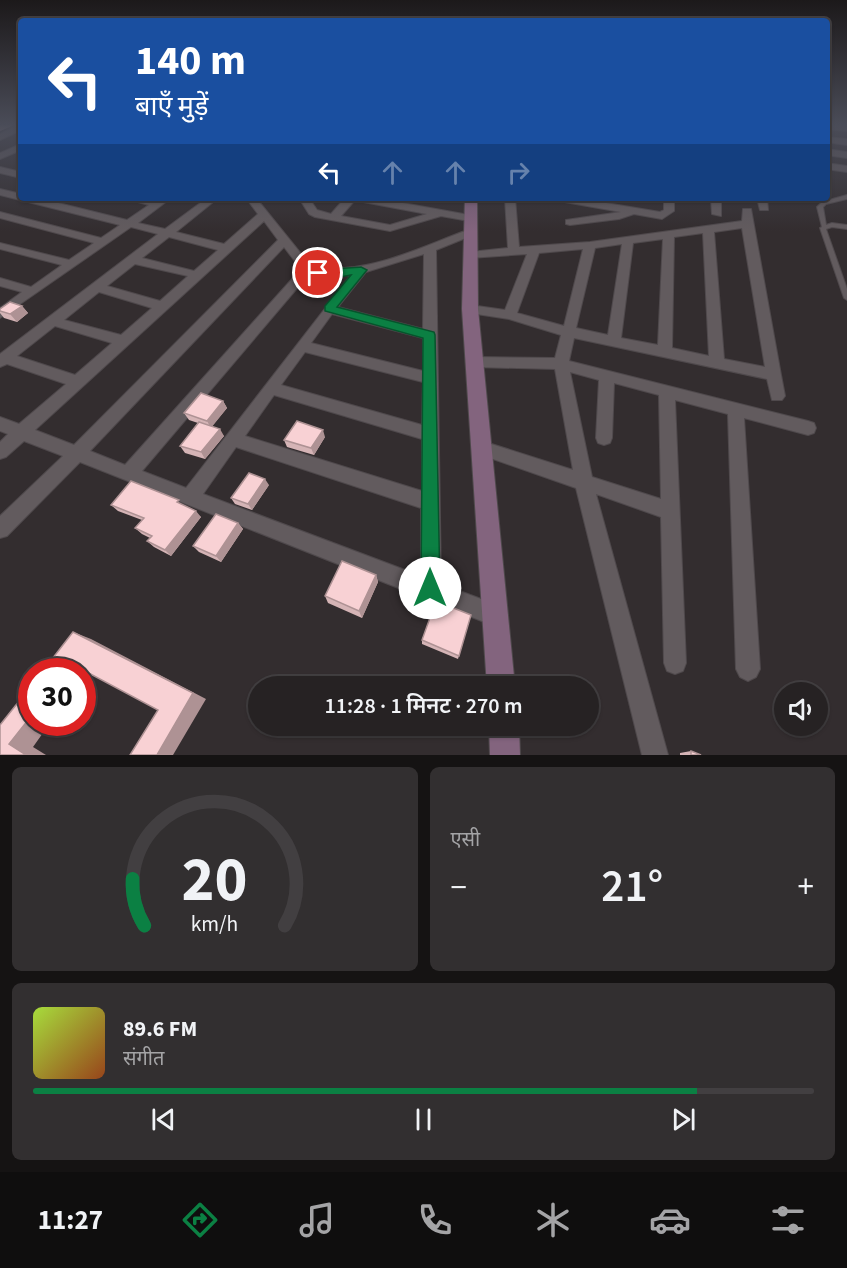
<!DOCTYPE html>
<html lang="hi">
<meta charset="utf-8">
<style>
:root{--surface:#262223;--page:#322f30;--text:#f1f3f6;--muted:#a4a4a6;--line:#423f41;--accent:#0b8043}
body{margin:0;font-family:"Source Sans 3","Noto Sans Devanagari",sans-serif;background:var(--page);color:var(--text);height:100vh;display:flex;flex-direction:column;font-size:22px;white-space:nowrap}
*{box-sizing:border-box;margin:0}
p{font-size:20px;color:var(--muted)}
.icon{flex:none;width:33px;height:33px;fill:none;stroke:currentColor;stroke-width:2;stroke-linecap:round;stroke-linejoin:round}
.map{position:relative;height:755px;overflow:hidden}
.details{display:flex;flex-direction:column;gap:12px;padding:12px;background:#151313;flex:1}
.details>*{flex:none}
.top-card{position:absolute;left:18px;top:18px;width:812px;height:183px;border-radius:6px;box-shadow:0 2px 4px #0004,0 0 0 2px var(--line);background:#1a4fa0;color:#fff;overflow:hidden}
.controls{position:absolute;left:774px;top:682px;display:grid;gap:12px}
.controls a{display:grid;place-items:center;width:54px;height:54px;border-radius:50%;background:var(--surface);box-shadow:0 2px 4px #0004,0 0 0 2px var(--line);font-size:30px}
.speed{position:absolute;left:18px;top:658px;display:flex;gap:12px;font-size:30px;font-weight:700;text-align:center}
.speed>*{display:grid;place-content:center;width:78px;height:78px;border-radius:50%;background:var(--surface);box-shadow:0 2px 4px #0004,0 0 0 2px var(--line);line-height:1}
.speed .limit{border:9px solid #d22;background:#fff;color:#111}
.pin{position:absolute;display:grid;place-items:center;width:51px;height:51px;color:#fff;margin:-26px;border:3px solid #fff;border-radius:50%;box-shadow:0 2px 6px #0007}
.me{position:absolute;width:66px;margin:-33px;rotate:0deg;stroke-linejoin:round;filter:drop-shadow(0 0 4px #0008)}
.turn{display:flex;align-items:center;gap:21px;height:126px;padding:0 18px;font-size:27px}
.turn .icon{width:78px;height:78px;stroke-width:2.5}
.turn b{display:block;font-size:42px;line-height:51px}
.lanes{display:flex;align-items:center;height:57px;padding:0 18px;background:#0003;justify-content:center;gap:30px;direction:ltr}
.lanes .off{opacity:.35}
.big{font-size:45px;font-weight:600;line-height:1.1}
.details .tile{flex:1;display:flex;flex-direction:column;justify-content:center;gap:9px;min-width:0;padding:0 21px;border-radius:9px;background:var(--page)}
.details .dial{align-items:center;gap:0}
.dial svg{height:156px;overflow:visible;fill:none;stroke:var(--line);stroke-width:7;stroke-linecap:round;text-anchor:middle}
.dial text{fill:var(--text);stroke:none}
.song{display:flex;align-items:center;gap:18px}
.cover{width:72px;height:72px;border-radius:9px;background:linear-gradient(135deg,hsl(80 70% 55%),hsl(20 70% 35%))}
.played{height:6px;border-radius:3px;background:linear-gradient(90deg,var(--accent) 85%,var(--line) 85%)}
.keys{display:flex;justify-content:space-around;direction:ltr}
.heat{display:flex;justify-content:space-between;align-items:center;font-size:33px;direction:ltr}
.details .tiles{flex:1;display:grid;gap:12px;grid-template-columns:1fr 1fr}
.tile:last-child{grid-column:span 2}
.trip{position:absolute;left:248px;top:676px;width:351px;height:60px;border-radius:30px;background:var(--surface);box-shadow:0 2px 4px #0004,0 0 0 2px var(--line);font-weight:600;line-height:60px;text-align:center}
.tabs{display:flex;height:96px;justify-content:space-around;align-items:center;background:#0f0e0e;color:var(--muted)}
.tabs .icon{width:42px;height:42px}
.tabs .selected{color:var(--accent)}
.tabs b{font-size:27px;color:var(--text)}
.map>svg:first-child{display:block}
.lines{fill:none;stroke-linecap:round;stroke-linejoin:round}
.lane-casing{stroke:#4f494c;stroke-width:2}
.street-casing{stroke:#4f494c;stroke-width:2}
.secondary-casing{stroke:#4f494c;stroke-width:2}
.lane{fill:#625b5e;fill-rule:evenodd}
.street{fill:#625b5e;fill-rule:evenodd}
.secondary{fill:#83647e;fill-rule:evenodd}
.wall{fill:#d5b4b6}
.shaded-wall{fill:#ae9294}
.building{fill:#f8d1d4;stroke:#ae9294;stroke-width:1.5}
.route{fill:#0b8043;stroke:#07532c;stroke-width:1.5}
</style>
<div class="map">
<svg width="847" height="755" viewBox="0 0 847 755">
<rect width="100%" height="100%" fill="#332d2f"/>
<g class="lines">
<g class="lane-casing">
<path id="lane" d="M847,195V199L826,204L823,207L826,225L832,223L847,225V229L832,227L826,229L847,289V300L844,298L820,228L822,227L817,207L822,202Z"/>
</g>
<g class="street-casing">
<path id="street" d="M18,125H21V130L0,140V134Z
M826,125L847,127V131L826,129Z
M826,137L847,139V145L826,142Z
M21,144V150L0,159V153Z
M826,149L847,152V158L826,155Z
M826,163L847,166V172L826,169Z
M0,167L21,172V178L0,173Z
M0,189L21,194V198H38L127,220L149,205L123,198L156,201L159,198H171L138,223L165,229L207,198H218L176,232L224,244L258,214L246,198H256L311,266C363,277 418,248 465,231H473V235L436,250L441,584L505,608L508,616L505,624L497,627L80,462L7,536L0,538V516L63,456L24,441L6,457L0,459V442L8,434L0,431V417L19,424L66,384L7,364L0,367V354L158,234L131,227L0,318V308L22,292L0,286V278L31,287L62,265L0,249V243L69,260L94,243L0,218V212L101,238L120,225L0,195ZM264,221L278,240L74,445L35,430ZM169,237L218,250L194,271L142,258ZM284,247L301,269L125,465L90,451ZM424,254L423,329L338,307L366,272ZM135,264L188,276L160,301L107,286ZM310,273L324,276L351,275L186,488L142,471ZM99,292L152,308L121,335L64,320ZM332,314L423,338V371L311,343ZM55,326L112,343L75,375L17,356ZM305,352L423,382L422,425L281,385ZM274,395L422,439V491L245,436ZM236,447L421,508V576L203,494Z
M299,198H309L317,210L331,214L345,198H375L469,215L474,218L469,221L441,216L390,231L315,217L309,214ZM355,200L358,201L427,214L390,225L341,216Z
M505,198H515L519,247L590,242L742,221L743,209H751L781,375L785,396L782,400H772L767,379L574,338L569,361L808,421L814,423L816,428L814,433L808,435L744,418L760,669L756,677L748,681L740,677L736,669L728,414L675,400L686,663L683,671L675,674L667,671L664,663L661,517L596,494L668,755H642L576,488L476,453L474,448L476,443L482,441L573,470L555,369L475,367L468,362L475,357L555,358L561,335L509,319L470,313L463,309L470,305L505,310L527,254L470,258L464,255L470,252L508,248ZM742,228L765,367L724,359L714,232ZM703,233L709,356L672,348L674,237ZM663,239L658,345L621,338L633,243ZM622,244L608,335L576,328L595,248ZM583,249L564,326L517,313L539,253ZM570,372L599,380L596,438L598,443L604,445L610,443L612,438L614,383L659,395L661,499L592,477Z
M554,198H576L660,212L664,210V198H674V211L662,219L634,214L619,219L570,225L566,224V220L621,212L559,201Z
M711,198H721V216L712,214Z
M757,198H767L768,210H760Z"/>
</g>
<g class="secondary-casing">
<path id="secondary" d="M465,198H477L478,309L515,687H487L462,309Z
M489,726H519L520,755H490Z"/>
</g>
<use href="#lane" class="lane"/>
<use href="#street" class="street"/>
<use href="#secondary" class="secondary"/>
</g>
<path class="wall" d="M22,306L28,313L17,322L4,318L0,313V309Z
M223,401L227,408L212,426L224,436L205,459L185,453L180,446L198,423L189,420L184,413Z
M325,437L314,455L287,447L284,440Z
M269,485L252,510L235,504L231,498Z
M111,505H183L201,517L171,556L154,547L147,541L150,538L142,534L135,528L142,520L118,511Z
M238,523L243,529L221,562L199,552L193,546Z
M376,575L378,582L362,618L328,603L325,596Z
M471,615L458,659L422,644V640Z
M691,751L701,755H680V753Z"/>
<path class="shaded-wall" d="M0,125H12V126L0,131Z
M22,306L28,313L17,322L10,314Z
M223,401L227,408L211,428L207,421Z
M220,429L224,436L205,459L201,452Z
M323,430L325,437L314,455L311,448Z
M265,479L269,485L252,510L248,504Z
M196,511L201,517L171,556L165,550Z
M238,523L243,529L221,562L216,556Z
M376,575L378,582L362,618L359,611Z
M73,632L91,639L206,699L173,755H157L193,693Z
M70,663L89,670L82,678V672H64Z
M32,715V723H50L33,747L46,755H26L9,744Z"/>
<path class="building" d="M10,302L22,306L10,314L0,311V309Z
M201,393L223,401L207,421L184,413Z
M297,421L323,430L311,448L284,440Z
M199,422L220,429L201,452L180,446Z
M249,473L265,479L248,504L231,498Z
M131,481L179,500L177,502L196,511L165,550L147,541L152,536L135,528L144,518L111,505Z
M216,514L238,523L216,556L193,546Z
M342,561L376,575L359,611L325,596Z
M436,601L471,615L459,656L422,640Z
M73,632L193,693L157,755H130L158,710L70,663L64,672H42Z
M32,685V715L9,744L26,755H0V725Z
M691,751L701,755H691Z"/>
<linearGradient id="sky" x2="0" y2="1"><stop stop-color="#1c191a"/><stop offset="0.54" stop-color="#4a4c58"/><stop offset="1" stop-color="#4a4c58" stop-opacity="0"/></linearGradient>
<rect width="847" height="231" fill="url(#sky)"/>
<path class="route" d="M361,267L367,270L337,307L434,332L435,335L440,588L437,595L430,598L424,595L421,588L423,338L325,311V306L351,275C339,277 323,281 313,273C319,269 350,268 361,267Z"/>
</svg>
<div class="controls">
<a><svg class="icon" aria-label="sound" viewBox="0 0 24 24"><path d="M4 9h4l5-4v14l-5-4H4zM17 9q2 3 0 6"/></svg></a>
</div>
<div class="speed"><div class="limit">30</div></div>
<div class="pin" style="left:318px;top:273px;background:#d93025"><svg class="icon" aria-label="arrive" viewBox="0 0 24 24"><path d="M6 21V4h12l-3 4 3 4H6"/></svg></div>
<svg class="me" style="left:430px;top:588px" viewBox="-20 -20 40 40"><circle r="19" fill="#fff"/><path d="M0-13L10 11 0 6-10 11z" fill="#0b8043"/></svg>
<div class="trip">11:28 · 1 मिनट · 270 m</div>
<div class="top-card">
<div class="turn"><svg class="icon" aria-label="left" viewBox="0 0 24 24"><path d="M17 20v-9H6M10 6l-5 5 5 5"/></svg><div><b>140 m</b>बाएँ मुड़ें</div></div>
<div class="lanes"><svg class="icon" aria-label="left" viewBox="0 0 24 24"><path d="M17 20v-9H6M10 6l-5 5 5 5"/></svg><svg class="icon off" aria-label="ahead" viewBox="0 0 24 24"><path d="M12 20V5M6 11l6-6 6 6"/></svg><svg class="icon off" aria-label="ahead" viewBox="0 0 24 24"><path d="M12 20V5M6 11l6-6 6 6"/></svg><svg class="icon off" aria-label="right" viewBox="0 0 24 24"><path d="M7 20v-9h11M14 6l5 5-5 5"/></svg></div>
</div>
</div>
<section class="details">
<div class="tiles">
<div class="tile dial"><svg viewBox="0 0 100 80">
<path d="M14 69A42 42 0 1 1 86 69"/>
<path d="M14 69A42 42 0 0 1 8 45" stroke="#0b8043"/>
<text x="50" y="56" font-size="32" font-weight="700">20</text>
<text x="50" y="72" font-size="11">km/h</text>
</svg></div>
<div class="tile"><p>एसी</p>
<div class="heat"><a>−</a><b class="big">21°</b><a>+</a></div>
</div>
<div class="tile">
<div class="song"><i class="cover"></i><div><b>89.6 FM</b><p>संगीत</p></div></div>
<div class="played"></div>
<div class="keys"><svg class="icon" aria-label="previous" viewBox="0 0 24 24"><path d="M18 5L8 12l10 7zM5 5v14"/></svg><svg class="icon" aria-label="pause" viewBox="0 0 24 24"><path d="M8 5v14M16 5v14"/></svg><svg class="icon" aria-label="next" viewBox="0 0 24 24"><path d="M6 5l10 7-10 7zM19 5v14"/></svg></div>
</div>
</div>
</section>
<nav class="tabs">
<b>11:27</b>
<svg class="icon selected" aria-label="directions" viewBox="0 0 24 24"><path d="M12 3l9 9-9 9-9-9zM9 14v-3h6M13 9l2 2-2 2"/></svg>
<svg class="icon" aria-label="music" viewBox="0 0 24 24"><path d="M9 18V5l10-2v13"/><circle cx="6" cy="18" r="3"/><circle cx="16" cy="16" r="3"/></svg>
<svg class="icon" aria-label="phone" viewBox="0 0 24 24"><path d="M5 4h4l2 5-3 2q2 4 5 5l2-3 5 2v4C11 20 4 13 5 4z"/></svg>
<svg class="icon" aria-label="climate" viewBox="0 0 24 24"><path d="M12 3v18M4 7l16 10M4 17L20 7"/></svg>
<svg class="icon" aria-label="car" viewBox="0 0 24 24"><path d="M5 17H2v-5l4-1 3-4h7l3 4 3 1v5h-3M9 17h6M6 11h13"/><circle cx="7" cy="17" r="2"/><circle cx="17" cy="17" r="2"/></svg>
<svg class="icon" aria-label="filters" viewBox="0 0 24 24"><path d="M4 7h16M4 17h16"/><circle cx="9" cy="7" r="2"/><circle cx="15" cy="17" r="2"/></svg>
</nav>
